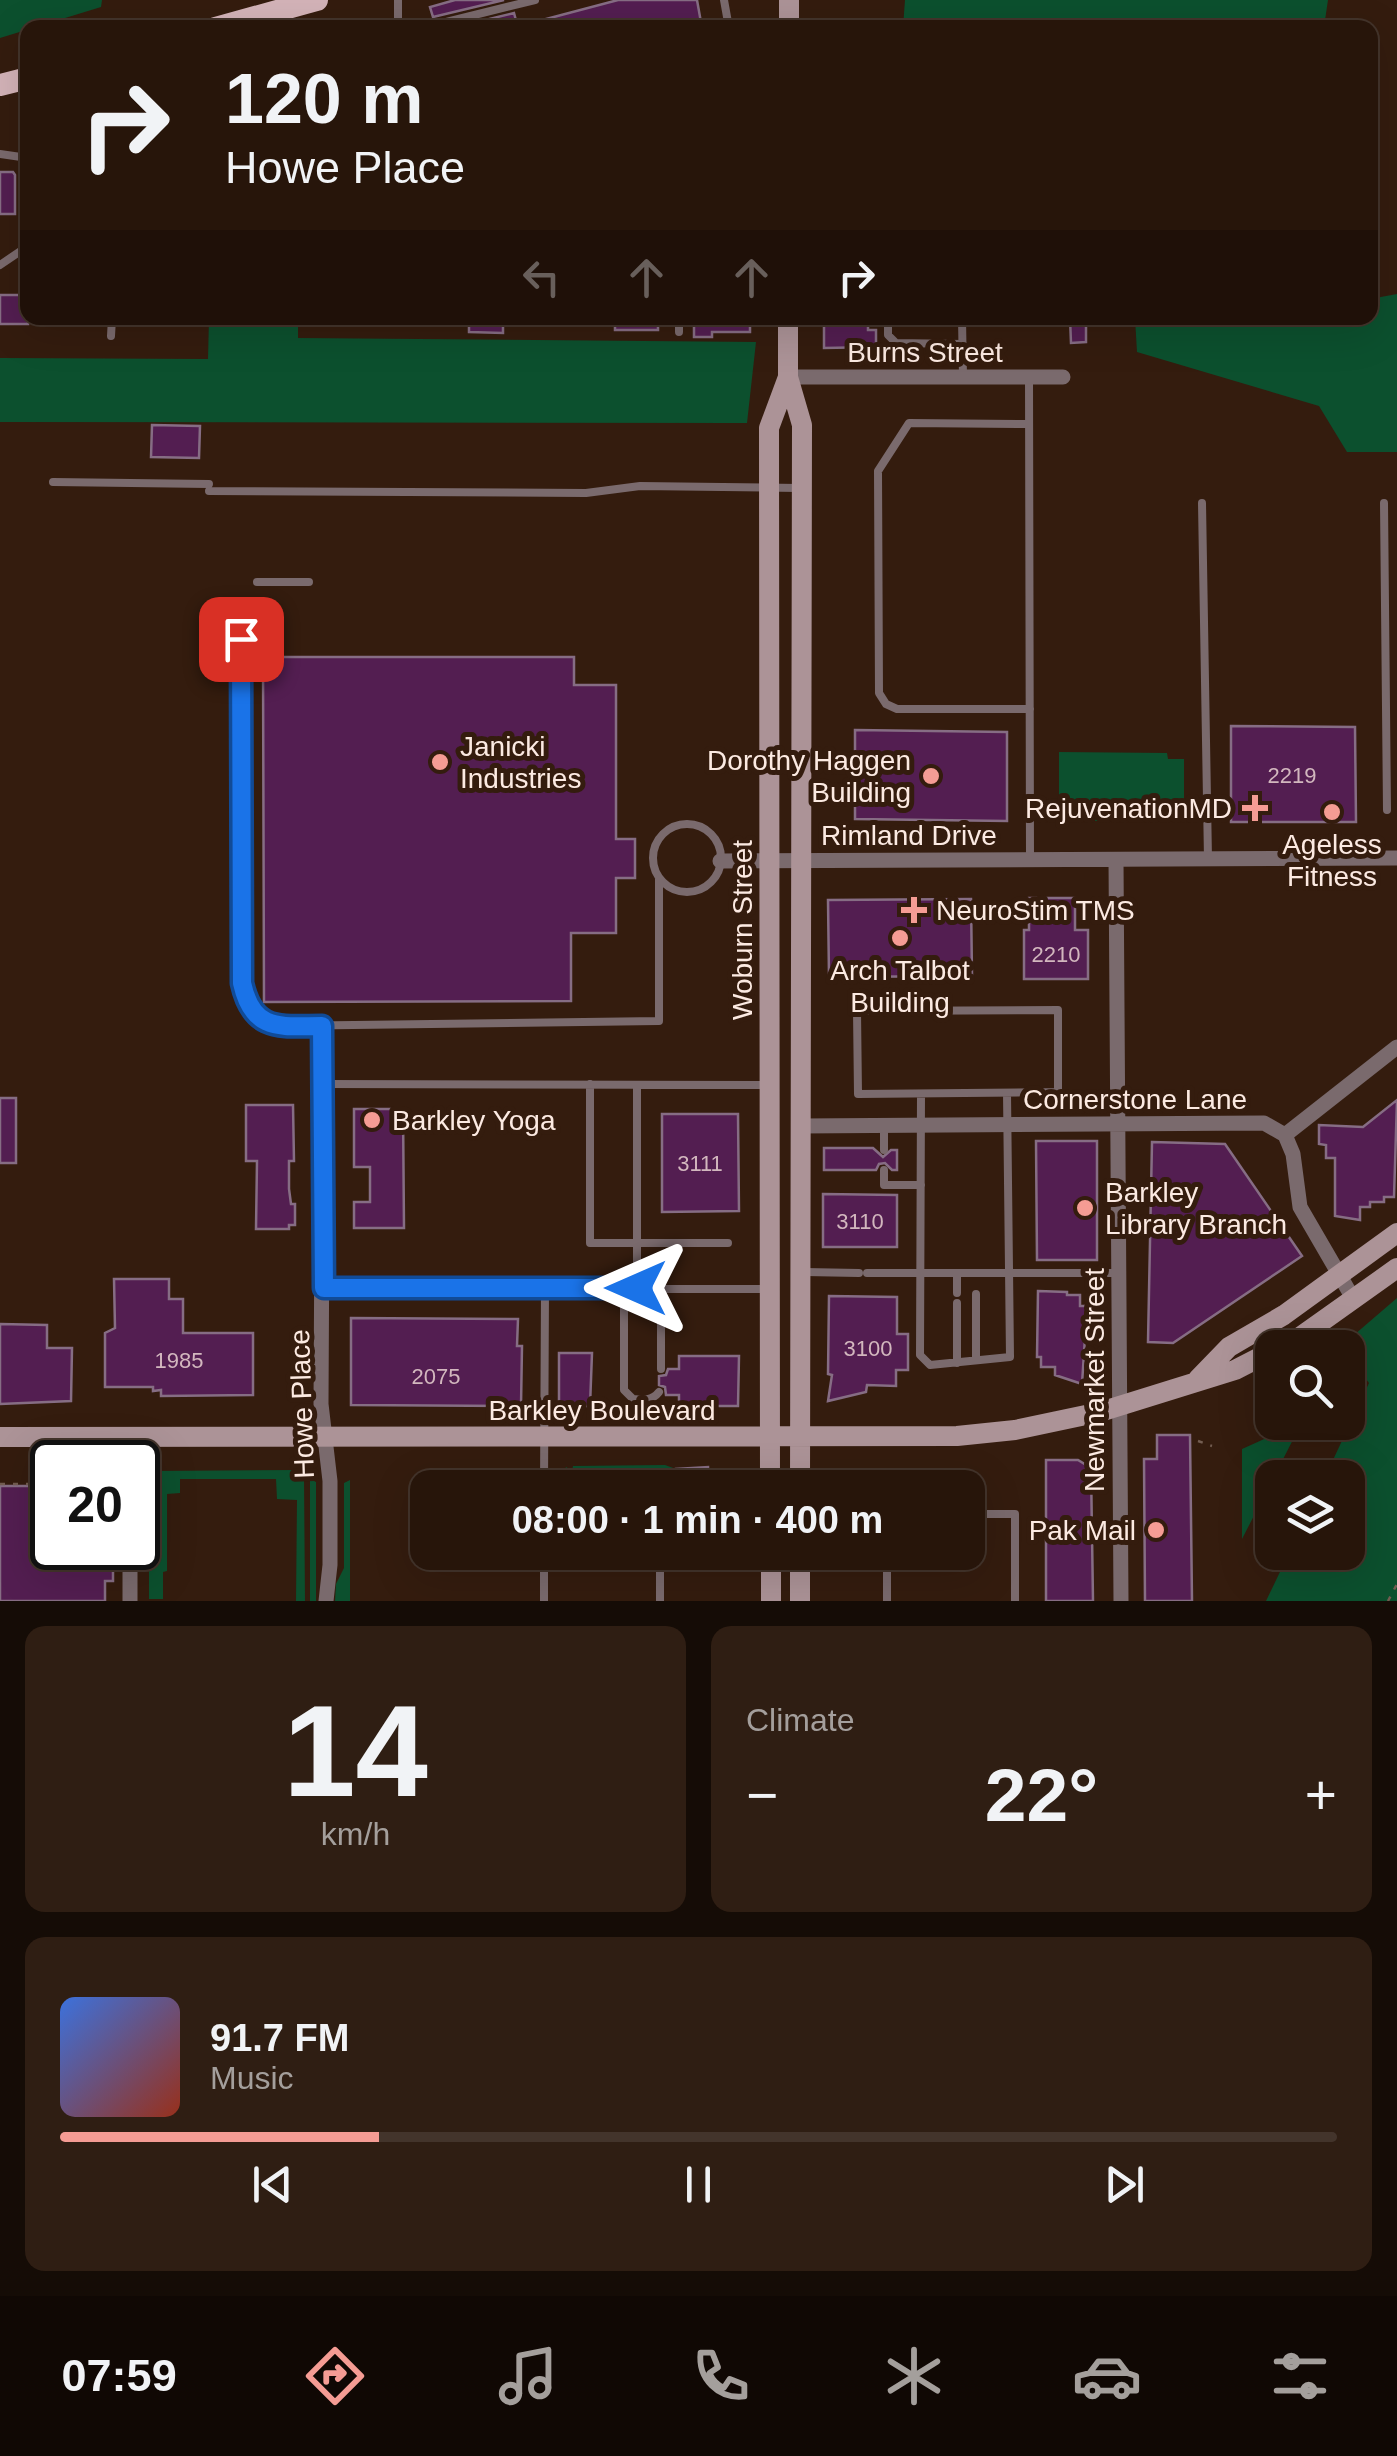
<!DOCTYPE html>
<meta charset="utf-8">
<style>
:root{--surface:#27150a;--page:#2f1e13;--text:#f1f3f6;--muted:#a49f9c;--line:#43342b;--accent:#f59c94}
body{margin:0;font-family:Helvetica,sans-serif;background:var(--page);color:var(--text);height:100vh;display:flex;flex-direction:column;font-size:38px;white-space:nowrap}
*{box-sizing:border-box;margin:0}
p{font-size:32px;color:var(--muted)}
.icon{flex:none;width:55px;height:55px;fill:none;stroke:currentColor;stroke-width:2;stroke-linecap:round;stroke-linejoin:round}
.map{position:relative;height:1601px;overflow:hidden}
.side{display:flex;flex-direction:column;gap:25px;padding:25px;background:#150c06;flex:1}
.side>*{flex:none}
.hud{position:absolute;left:20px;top:20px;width:1358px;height:305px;border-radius:20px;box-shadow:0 10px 40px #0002,0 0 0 2px var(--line);background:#27150a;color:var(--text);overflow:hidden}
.tools{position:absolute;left:1255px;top:1330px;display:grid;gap:20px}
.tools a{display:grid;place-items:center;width:110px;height:110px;border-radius:20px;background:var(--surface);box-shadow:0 10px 40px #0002,0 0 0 2px var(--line);font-size:50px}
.speed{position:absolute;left:30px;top:1440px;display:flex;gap:20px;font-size:50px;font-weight:700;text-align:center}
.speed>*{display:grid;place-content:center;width:130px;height:130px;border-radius:50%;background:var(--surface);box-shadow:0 10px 40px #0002,0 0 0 2px var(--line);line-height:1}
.speed .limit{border:5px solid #111;border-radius:15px;background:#fff;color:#111}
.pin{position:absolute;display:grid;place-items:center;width:85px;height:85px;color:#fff;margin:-42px;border-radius:20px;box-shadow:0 5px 15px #0006}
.me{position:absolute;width:110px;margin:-55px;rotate:270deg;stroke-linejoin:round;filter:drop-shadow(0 0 8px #0008)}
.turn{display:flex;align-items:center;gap:35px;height:210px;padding:0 40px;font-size:45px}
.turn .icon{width:130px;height:130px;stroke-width:2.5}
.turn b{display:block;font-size:70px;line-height:85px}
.lanes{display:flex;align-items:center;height:95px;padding:0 40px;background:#0003;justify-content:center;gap:50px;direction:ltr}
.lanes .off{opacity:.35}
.big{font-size:75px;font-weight:700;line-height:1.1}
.side .tile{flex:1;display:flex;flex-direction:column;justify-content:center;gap:15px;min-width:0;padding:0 35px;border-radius:20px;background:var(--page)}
.side .dial{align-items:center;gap:0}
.dial b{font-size:130px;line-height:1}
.song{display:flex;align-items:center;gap:30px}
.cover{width:120px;height:120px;border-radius:15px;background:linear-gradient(135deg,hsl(220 70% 55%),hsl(10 70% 35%))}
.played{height:10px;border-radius:5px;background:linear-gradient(90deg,var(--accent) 25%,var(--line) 25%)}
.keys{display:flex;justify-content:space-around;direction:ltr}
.heat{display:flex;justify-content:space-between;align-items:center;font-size:55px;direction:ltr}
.side .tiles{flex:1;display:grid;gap:25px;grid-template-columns:1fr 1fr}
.tile:last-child{grid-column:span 2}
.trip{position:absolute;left:410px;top:1470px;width:575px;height:100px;border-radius:20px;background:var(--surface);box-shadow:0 10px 40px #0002,0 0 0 2px var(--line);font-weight:700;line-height:100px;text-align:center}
.tabs{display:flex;height:160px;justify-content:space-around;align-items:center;background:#100804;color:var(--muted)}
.tabs .icon{width:70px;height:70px}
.tabs .current{color:var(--accent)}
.tabs b{font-size:45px;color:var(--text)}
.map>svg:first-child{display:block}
.green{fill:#0c502e}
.building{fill:#531e51;stroke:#866d84;stroke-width:2.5}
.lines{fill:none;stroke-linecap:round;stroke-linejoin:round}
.path{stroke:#735d51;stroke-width:2.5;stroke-dasharray:5 8;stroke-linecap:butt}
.lane{stroke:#7a6a6d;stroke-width:8}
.street{stroke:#7a6a6d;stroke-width:15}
.secondary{stroke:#ac9397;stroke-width:20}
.primary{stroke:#d3b3b8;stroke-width:22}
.route-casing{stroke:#114b97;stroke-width:25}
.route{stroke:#1a73e8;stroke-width:18}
.poi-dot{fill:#f59c94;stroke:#341c0e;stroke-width:4}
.labels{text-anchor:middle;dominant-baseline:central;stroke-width:10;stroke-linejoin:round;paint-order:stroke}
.number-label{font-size:22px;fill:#d2b7be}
.street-label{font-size:28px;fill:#fceae2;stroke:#341c0e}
.poi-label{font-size:28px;fill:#fceae2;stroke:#341c0e;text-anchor:start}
</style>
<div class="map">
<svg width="1397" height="1601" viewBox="0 0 1397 1601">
<rect width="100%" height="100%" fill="#341c0e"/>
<path class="green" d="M0,0H102L101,7L0,38Z
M905,0H1328L1324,27H903Z
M1397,294V452H1347L1319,406L1137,352L1135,318H1370V299Z
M209,318H298V338L756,342L747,423L0,422V358L208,359Z
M1059,752L1167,753L1168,759H1184V821H1072V814H1059Z
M1397,1298V1601H1266L1289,1553L1348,1552V1478L1325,1477L1369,1383L1348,1356V1348L1340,1347Z
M1302,1422L1312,1423V1426L1299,1428L1242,1539V1449Z
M665,1465L676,1469H621L610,1476L609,1487H559C557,1478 558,1471 567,1467L568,1471H572L573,1466Z
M296,1470L304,1476L305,1601H296L297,1500L277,1499L276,1479H180V1493L167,1494V1571L163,1572V1599H149V1569L141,1550L149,1525L151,1471Z
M310,1479L316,1482V1601H310Z
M350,1480V1601H335L336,1584L344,1568V1483Z"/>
<path class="building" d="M455,0H504L433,17L430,7Z
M618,0H697L702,28H531V23Z
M514,13L518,28H456V27Z
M0,172H13L15,175V214H0Z
M0,295H28V324H0Z
M469,318H503V333L469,332Z
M615,318H658V330H615Z
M694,318H750V332H712V337H694Z
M824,318H868V330H876V347L824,348Z
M1070,318H1086V342L1071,343Z
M152,425L200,426L199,458L151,457Z
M263,657H574V685H616V839H635V878H616V933H571V1001L264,1002Z
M1231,726L1355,727L1356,822H1231Z
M855,730L1007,732V821L855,819Z
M1029,898H1075V930H1088V979H1024V930H1029Z
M971,899L972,976L829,977L828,900Z
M0,1098H16V1163H0Z
M1397,1100L1394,1197H1384V1202H1370V1207H1360V1220L1335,1216V1158H1326V1145L1319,1144V1125L1363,1127Z
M246,1105H293L294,1161H289V1189L291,1204H295V1225H289V1229H256L257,1161H246Z
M354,1109H403L404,1228H354V1202H370V1167H354Z
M662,1114H738L739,1211L662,1212Z
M1036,1141H1097V1260H1037Z
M1152,1142L1225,1144L1302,1256L1173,1343L1148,1342Z
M824,1148H873L883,1157L891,1150H897V1170H892L885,1163L879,1164L876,1170H824Z
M823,1194L897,1195V1247H823Z
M114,1279H169V1299H183V1333H253V1395L161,1396V1390L153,1391V1387H105V1333L115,1328Z
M1038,1291L1067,1292V1295H1080V1306H1087L1082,1384L1055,1375V1367H1041V1357H1037Z
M829,1296L897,1297V1334H908V1370H896V1386L867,1385L866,1392L828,1401L832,1375L828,1374Z
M351,1318L518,1319L517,1346H522L521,1406L351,1405Z
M0,1324L47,1325V1348H72L71,1401L0,1404Z
M559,1353H592L590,1406H559Z
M679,1356H739L738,1406H679V1395H666L665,1387L659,1385V1376L666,1375L668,1369H679Z
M1157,1435H1190L1192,1601H1145L1144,1459H1157Z
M1046,1460H1078L1091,1468L1093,1601H1046Z
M708,1467V1472H735V1488H676V1469Z
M0,1486H50V1494H52V1548L113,1549V1581H105V1601H0Z"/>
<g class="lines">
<path class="path" d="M1198,1441L1212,1446
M0,1484H52V1490
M71,1548V1574
M1388,1601L1397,1584"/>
<path class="lane" d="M398,0V28
M724,0L729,28
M422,28L535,0
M0,154L28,158
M0,265L28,246
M888,318V335L896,343L962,344
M962,318L963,377
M679,332V318
M111,336L112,318
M1029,377L1030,860
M1029,424L909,423L878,471L879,693L886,704L897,709H1030
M53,482L209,484
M209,491L586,493L640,486L799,488
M1202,503L1208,859
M1384,503L1387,810
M257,582H309
M241,639L242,983C247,1006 254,1016 275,1026L659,1021V878
M653 858a34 34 0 1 1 68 0a34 34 0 1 1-68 0Z
M1058,1010V1092L858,1094L857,1011Z
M323,1084L769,1085
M590,1084V1243H728
M921,1094L920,1355L930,1365L1010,1357L1007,1093
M884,1126V1150
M884,1170V1185H921
M805,1272L859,1273
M867,1273H1119
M957,1273V1293
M324,1289H769
M624,1289V1390L633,1399C643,1400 652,1401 659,1392
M637,1289V1085
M976,1294V1360
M661,1323V1369
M957,1363V1303
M544,1488L545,1289
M614,1488L623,1476L654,1477L660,1488
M968,1514H1015V1601
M660,1552V1601
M887,1552V1601
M544,1561H732
M544,1601V1552"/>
<path class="street" d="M788,377H1063
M1116,860L1121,1601
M720,861L1397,858
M323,1025L321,1404L330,1481V1565L326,1601
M801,1126L1264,1123L1285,1135L1293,1154L1300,1207L1354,1300
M1285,1135L1397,1047
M134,1437V1462
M130,1548V1601"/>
<path class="secondary" d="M789,28V0
M788,318V377L802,425L800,1488
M1279,1348L1300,1337L1397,1268
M1198,1379L1229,1347L1284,1315L1397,1233
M0,1437L957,1436L1015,1430L1100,1412L1235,1370L1272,1351
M770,1488L769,428L788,377
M771,1552V1601
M800,1601V1552"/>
<path class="primary" d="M215,28L317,0
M0,85L28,78"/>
</g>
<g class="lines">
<g class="route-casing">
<path id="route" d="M241,639L242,983C253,1033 281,1026 322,1026L324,1288H636"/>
</g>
<use href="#route" class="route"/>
</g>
<g class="poi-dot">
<circle cx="440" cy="762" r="10"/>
<circle cx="931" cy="776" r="10"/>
<path d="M1250 793h10v10h10v10h-10v10h-10v-10h-10v-10h10z"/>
<circle cx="1332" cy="812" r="10"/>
<path d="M909 895h10v10h10v10h-10v10h-10v-10h-10v-10h10z"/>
<circle cx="900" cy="938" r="10"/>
<circle cx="372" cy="1120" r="10"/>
<circle cx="1085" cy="1208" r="10"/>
<circle cx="1156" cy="1530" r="10"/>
</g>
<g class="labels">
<g class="number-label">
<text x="1292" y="775">2219</text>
<text x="1056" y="954">2210</text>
<text x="700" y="1163">3111</text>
<text x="860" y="1221">3110</text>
<text x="868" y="1348">3100</text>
<text x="179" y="1360">1985</text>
<text x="436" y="1376">2075</text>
</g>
<g class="street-label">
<text x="925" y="352">Burns Street</text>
<text x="909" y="835">Rimland Drive</text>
<text transform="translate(742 930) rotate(-90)">Woburn Street</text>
<text x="1135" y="1099">Cornerstone Lane</text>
<text transform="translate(1094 1380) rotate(-90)">Newmarket Street</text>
<text transform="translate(302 1404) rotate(-92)">Howe Place</text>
<text x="602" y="1410">Barkley Boulevard</text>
</g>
<g class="poi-label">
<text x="460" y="746">Janicki<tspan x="460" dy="32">Industries</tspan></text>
<text x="911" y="760" text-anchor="end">Dorothy Haggen<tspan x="911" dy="32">Building</tspan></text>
<text x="1232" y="808" text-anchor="end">RejuvenationMD</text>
<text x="1332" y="844" text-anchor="middle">Ageless<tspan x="1332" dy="32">Fitness</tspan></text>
<text x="936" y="910">NeuroStim TMS</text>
<text x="900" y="970" text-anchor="middle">Arch Talbot<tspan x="900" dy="32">Building</tspan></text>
<text x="392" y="1120">Barkley Yoga</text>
<text x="1105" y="1192">Barkley<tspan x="1105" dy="32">Library Branch</tspan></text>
<text x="1136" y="1530" text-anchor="end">Pak Mail</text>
</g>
</g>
</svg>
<div class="tools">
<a><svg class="icon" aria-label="search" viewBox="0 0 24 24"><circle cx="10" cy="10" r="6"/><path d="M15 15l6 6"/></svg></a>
<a><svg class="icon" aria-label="layers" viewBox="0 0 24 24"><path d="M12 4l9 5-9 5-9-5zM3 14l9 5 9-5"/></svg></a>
</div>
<div class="speed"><div class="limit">20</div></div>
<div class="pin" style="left:241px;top:639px;background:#d93025"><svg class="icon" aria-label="arrive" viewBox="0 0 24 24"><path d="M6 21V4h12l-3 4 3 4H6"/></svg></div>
<svg class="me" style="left:636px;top:1288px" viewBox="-20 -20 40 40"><path d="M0-17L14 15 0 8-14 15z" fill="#1a73e8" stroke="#fff" stroke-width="4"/></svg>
<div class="trip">08:00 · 1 min · 400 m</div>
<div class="hud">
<div class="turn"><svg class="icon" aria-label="right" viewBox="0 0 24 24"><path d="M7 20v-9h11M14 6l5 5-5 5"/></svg><div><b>120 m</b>Howe Place</div></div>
<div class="lanes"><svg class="icon off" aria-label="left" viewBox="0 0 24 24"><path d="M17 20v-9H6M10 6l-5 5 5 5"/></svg><svg class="icon off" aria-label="ahead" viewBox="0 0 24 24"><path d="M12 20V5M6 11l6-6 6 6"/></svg><svg class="icon off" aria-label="ahead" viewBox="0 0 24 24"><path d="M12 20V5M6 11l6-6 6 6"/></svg><svg class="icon" aria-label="right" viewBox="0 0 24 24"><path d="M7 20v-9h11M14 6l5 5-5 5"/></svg></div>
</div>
</div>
<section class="side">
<div class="tiles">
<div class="tile dial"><b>14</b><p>km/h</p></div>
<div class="tile"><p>Climate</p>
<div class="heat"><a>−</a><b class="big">22°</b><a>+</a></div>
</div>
<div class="tile">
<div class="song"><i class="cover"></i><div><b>91.7 FM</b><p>Music</p></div></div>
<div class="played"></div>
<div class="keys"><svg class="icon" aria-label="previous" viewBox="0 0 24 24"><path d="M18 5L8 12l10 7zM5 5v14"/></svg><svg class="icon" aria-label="pause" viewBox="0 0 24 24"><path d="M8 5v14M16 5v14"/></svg><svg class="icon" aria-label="next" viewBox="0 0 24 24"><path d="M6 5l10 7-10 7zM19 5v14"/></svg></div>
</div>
</div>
</section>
<nav class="tabs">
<b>07:59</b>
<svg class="icon current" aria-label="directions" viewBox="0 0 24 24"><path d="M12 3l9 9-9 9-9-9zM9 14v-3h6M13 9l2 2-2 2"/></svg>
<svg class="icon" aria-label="music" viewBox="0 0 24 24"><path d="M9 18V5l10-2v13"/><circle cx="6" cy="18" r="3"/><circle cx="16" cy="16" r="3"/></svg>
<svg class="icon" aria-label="phone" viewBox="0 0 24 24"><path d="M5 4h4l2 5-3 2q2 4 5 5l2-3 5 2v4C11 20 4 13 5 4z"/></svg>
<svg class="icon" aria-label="climate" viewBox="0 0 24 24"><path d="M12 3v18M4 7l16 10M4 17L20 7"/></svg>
<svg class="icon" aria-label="car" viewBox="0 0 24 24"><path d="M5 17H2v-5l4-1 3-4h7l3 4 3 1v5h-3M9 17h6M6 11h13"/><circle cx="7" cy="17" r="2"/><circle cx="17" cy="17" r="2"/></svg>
<svg class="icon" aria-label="filters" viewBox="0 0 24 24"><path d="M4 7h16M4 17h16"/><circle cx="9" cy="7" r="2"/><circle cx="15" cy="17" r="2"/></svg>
</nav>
